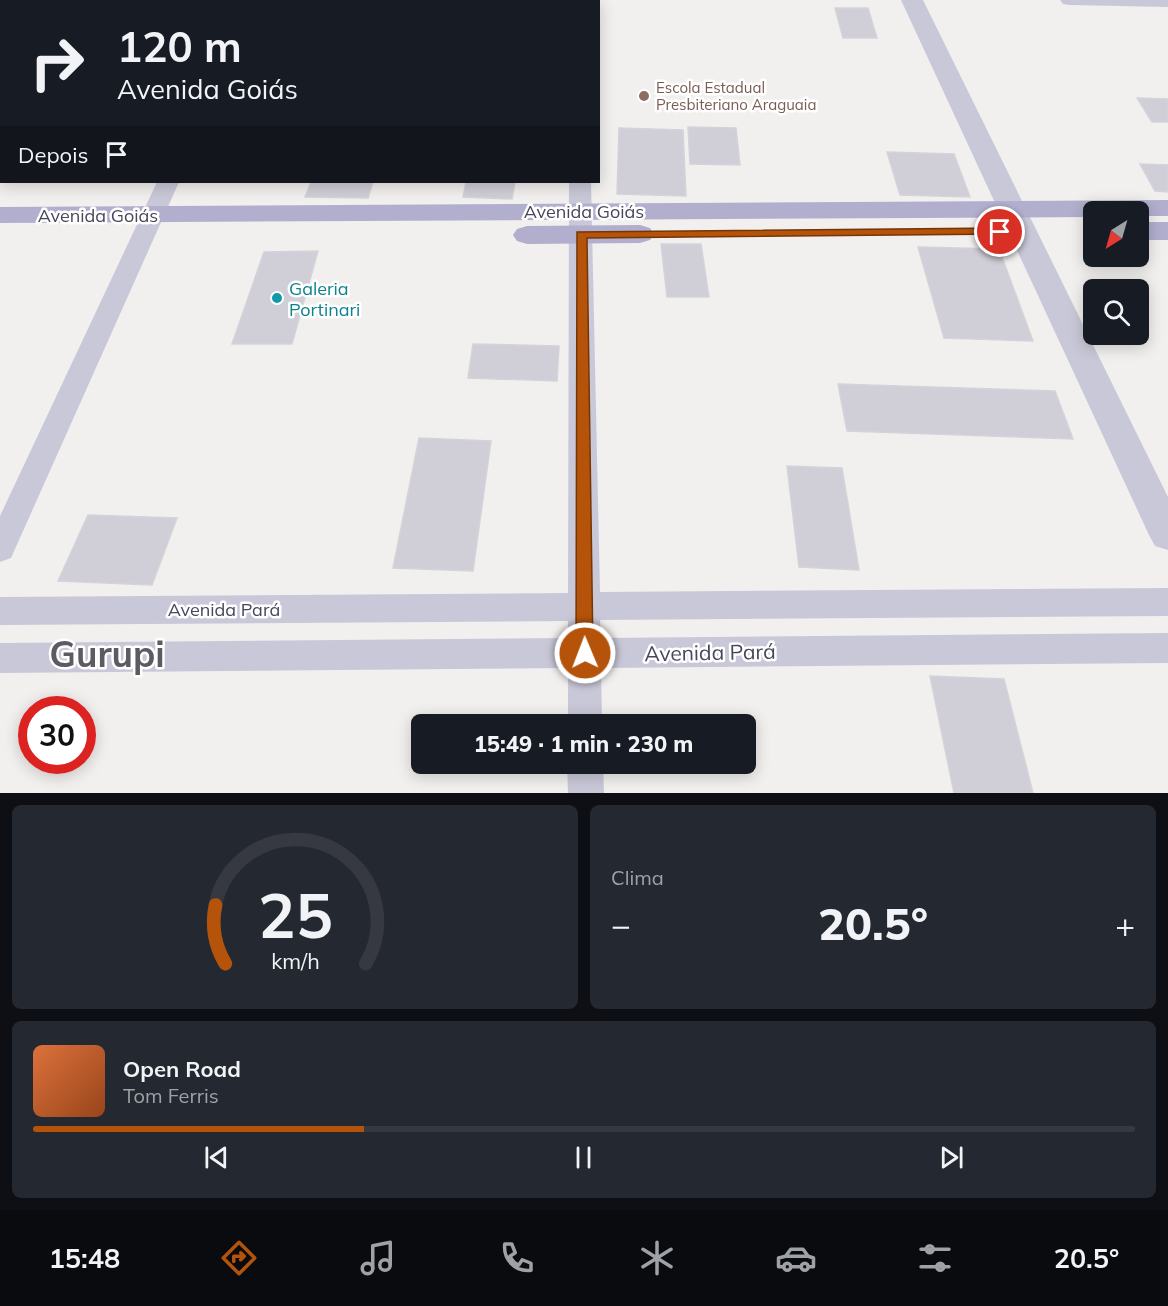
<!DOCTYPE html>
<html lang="pt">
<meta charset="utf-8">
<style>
:root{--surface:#171b24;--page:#242831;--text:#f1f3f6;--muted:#9ea1a6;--line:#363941;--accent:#b45309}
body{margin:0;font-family:Mulish,sans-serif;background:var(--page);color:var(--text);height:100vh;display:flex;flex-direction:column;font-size:22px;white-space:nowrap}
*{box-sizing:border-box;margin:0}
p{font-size:20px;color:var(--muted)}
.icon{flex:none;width:33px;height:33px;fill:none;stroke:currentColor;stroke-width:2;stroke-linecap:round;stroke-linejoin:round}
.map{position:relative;height:793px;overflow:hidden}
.details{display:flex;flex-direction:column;gap:12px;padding:12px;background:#0d0f14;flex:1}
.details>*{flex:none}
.hud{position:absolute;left:0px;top:0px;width:600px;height:183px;box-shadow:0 3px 15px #0003;background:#171b24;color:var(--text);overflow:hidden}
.needle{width:39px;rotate:217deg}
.controls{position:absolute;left:1083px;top:201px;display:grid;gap:12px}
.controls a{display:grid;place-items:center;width:66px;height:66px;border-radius:9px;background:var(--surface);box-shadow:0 3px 15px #0003;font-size:30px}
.speed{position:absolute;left:18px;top:696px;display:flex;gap:12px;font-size:30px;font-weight:700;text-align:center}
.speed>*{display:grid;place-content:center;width:78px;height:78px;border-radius:50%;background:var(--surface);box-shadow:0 3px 15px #0003;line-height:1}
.speed .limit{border:9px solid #d22;background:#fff;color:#111}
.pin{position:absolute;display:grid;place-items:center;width:51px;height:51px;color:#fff;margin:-26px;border:3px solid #fff;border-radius:50%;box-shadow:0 2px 6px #0007}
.me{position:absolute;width:66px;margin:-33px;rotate:359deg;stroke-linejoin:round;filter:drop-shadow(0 0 4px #0008)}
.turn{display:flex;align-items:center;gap:21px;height:126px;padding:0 18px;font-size:27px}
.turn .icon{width:78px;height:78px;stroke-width:2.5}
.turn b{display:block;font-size:42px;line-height:51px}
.then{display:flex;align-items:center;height:57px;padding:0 18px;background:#0003;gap:12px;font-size:22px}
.big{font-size:45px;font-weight:800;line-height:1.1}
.details .card{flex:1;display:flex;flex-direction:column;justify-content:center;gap:9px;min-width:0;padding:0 21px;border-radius:9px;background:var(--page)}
.details .dial{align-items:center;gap:0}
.dial svg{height:156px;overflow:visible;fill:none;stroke:var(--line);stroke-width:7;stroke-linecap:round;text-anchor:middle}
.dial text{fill:var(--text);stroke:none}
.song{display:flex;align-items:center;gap:18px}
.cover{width:72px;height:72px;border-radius:9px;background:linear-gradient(135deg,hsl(20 70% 55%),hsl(20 70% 35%))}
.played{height:6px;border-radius:3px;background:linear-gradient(90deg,var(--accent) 30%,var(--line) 30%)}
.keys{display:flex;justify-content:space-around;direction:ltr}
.heat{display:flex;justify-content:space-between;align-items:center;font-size:33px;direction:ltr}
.details .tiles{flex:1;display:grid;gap:12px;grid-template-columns:1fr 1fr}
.card:last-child{grid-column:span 2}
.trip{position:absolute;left:411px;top:714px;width:345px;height:60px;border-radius:9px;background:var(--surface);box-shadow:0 3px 15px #0003;font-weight:800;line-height:60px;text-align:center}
.tabs{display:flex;height:96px;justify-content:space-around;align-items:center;background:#090b0e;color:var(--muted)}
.tabs .icon{width:42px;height:42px}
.tabs .on{color:var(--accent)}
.tabs b{font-size:27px;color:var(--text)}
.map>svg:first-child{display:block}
.building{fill:#d0ced6;stroke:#d5d3da;stroke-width:1.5}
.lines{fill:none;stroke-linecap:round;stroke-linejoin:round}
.minor{fill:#c9c8d8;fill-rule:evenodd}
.tertiary{fill:#c9c8d8;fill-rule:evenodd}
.primary{fill:#b1afcd;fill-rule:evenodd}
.route{fill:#b45309;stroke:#753606;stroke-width:1.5}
.education-dot{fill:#8d6e63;stroke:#fff;stroke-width:2}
.culture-dot{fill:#0f9aa8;stroke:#fff;stroke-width:2}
.labels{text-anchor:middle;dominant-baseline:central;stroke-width:5;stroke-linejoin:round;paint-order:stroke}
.far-education-label{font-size:15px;fill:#785e54;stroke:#fff;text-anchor:start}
.street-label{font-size:18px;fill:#48475b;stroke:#fff}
.culture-label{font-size:18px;fill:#0d838f;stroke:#fff;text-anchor:start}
.near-street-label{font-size:21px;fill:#48475b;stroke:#fff}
.near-town-label{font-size:36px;font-weight:bold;fill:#5c5b63;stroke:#fff}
</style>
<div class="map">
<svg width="1168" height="793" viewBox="0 0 1168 793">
<rect width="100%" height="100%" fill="#f1f0ee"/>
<path class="building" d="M835,8H868L877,38H843Z
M1137,98L1168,99V122H1152Z
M688,127L736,128L740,165L690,164Z
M619,128L683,130L686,196L617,194Z
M887,152L954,154L970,197L900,195Z
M1140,164L1168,165V192L1155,191Z
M311,182H373L368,198L305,197Z
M466,182H515L512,199L463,197Z
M661,244H701L709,297H667Z
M918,247L999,249L1033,341L944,338Z
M318,251L292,344H232L264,252Z
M473,344L559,346L557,381L468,378Z
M838,384L1055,391L1073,439L847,431Z
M419,438L491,441L473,571L393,568Z
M787,466L842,468L859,570L799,567Z
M88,515L177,518L152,585L58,581Z
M930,676L1004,679L1033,793H954Z"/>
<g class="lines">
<path class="minor" d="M47,0H198L199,2H48Z
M242,0H260V2H242Z
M301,0H451L300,2Z
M570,0H588V2H570Z
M1060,0H1168V7L1069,5L1063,4Z
M157,182H179L15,549L11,558L0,562V516Z
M569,182H591L600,592L1168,588V616L600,620L601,638L1168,633V663L601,668L602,724H568V668L0,673V643L568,638V621L0,625V597L568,593Z
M567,764H603L604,793H568Z"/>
<path class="tertiary" d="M901,0H923L1168,497V550L1155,546L1149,535Z"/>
<path class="primary" d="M1168,200V216H1138V212H1094V217L0,223V207Z
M1138,222H1168V240H1138Z
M640,225L650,228L654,234L650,240L640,243L527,244L517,241L513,235L517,229L527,226Z"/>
</g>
<path class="route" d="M1000,228L1006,232L1004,234L587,238L593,653L590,658L585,661L579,658L576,653L577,232Z"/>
<circle class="education-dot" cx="644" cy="96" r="6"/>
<circle class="culture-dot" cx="277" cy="298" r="6"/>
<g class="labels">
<g class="far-education-label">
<text x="656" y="87">Escola Estadual<tspan x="656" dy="17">Presbiteriano Araguaia</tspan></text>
</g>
<g class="street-label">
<text x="584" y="211">Avenida Goiás</text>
<text x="98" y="215">Avenida Goiás</text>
<text x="224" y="609">Avenida Pará</text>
</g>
<g class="culture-label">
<text x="289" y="288">Galeria<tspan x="289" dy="21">Portinari</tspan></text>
</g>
<g class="near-street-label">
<text transform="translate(710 652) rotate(-1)">Avenida Pará</text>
</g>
<g class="near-town-label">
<text x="107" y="653">Gurupi</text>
</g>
</g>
</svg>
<div class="controls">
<a><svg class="needle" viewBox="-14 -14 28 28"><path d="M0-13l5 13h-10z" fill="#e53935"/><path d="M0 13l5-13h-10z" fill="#9ea1a6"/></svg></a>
<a><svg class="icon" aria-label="search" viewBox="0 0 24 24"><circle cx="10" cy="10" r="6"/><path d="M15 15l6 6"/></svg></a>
</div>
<div class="speed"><div class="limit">30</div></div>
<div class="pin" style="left:1000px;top:232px;background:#d93025"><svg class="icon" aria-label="arrive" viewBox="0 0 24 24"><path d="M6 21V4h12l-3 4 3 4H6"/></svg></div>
<svg class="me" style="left:585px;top:653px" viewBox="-20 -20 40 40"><circle r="17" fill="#b45309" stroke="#fff" stroke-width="3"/><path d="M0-11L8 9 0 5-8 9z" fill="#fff"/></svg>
<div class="trip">15:49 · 1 min · 230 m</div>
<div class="hud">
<div class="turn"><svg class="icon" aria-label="right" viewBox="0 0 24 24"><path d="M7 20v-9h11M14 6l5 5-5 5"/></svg><div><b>120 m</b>Avenida Goiás</div></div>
<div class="then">Depois<svg class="icon" aria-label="arrive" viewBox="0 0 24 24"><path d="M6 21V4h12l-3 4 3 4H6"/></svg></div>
</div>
</div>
<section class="details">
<div class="tiles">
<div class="card dial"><svg viewBox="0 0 100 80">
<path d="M14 69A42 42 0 1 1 86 69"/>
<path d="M14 69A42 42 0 0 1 9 39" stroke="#b45309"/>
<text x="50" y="56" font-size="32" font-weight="700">25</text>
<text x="50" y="72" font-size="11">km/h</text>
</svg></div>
<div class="card"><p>Clima</p>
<div class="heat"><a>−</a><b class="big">20.5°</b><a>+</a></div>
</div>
<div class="card">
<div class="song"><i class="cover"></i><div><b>Open Road</b><p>Tom Ferris</p></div></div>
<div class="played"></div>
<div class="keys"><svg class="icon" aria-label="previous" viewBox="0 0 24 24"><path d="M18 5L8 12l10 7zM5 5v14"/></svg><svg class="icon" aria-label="pause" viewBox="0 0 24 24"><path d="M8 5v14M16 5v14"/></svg><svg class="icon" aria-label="next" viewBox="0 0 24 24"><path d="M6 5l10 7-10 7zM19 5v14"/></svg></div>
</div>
</div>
</section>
<nav class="tabs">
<b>15:48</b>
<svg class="icon on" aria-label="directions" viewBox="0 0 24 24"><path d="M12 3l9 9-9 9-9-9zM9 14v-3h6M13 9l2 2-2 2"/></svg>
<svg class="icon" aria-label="music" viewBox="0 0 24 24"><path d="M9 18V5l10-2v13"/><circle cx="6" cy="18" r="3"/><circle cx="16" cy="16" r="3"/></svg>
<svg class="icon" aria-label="phone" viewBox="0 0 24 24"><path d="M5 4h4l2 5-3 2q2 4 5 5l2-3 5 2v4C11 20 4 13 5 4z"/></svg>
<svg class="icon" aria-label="climate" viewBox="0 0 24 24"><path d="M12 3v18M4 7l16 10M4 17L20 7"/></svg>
<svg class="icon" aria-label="car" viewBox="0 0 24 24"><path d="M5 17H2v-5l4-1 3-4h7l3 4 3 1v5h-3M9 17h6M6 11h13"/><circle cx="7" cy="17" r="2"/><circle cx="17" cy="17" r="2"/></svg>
<svg class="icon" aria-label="filters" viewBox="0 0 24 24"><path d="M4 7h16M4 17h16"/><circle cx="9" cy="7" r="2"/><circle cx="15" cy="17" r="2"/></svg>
<b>20.5°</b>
</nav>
